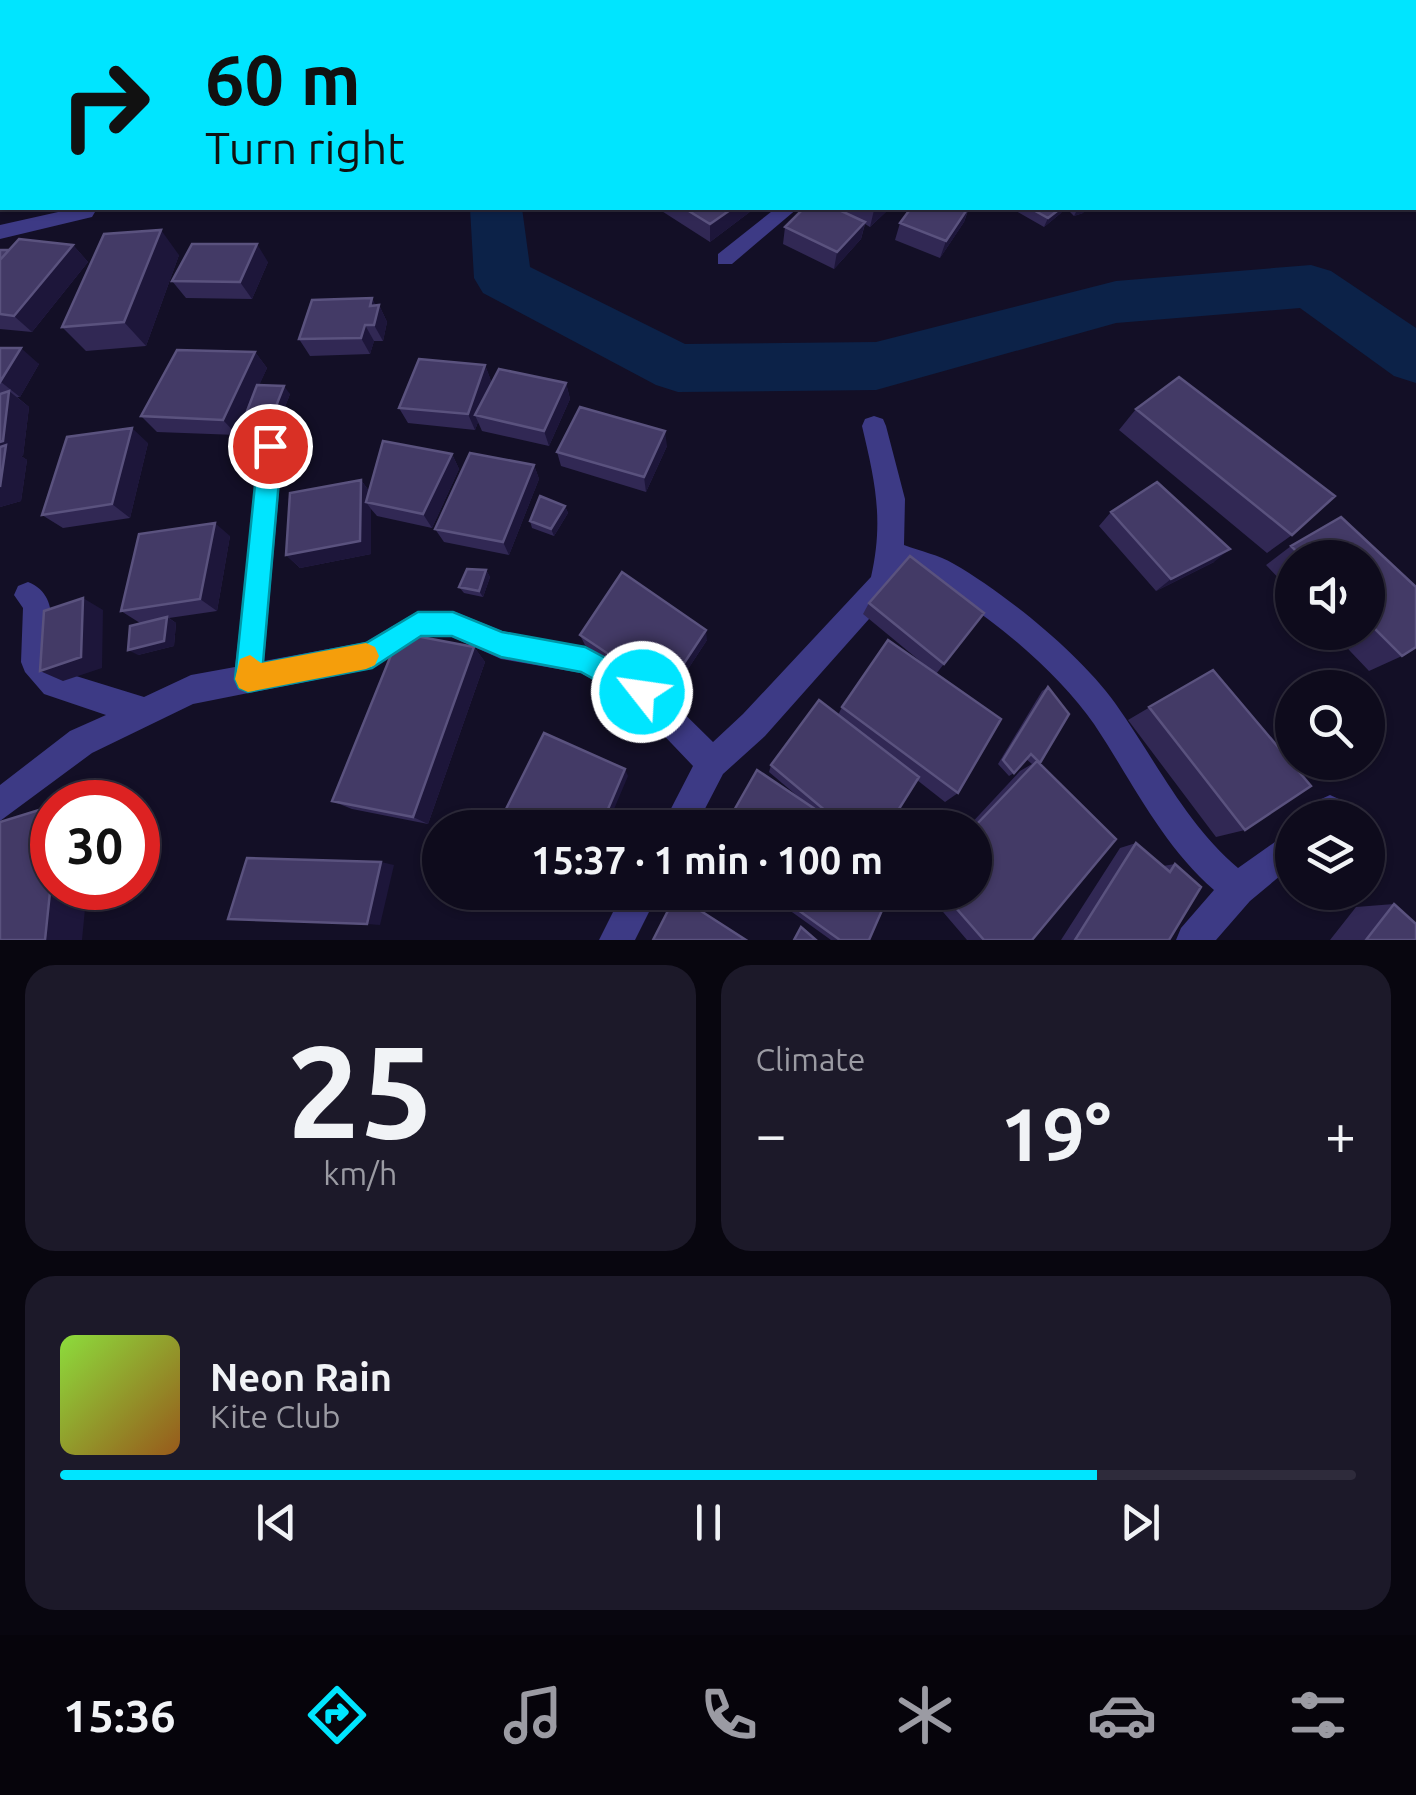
<!DOCTYPE html>
<meta charset="utf-8">
<style>
:root{--surface:#0e0b1c;--page:#1c1929;--text:#f1f3f6;--muted:#9b9ba3;--line:#2e2b3b;--accent:#00e5ff}
body{margin:0;font-family:Ubuntu,sans-serif;background:var(--page);color:var(--text);height:100vh;display:flex;flex-direction:column;font-size:38px;white-space:nowrap}
*{box-sizing:border-box;margin:0}
p{font-size:32px;color:var(--muted)}
.icon{flex:none;width:55px;height:55px;fill:none;stroke:currentColor;stroke-width:2;stroke-linecap:round;stroke-linejoin:round}
.map{position:relative;height:940px;overflow:hidden}
.details{display:flex;flex-direction:column;gap:25px;padding:25px;background:#08060f;flex:1}
.details>*{flex:none}
.guide{position:absolute;left:0px;top:0px;width:1418px;height:210px;box-shadow:0 2px 8px #0004,0 0 0 2px var(--line);background:#00e5ff;color:#111;overflow:hidden}
.fabs{position:absolute;left:1275px;top:540px;display:grid;gap:20px}
.fabs a{display:grid;place-items:center;width:110px;height:110px;border-radius:50%;background:var(--surface);box-shadow:0 2px 8px #0004,0 0 0 2px var(--line);font-size:50px}
.speed{position:absolute;left:30px;top:780px;display:flex;gap:20px;font-size:50px;font-weight:700;text-align:center}
.speed>*{display:grid;place-content:center;width:130px;height:130px;border-radius:50%;background:var(--surface);box-shadow:0 2px 8px #0004,0 0 0 2px var(--line);line-height:1}
.speed .limit{border:15px solid #d22;background:#fff;color:#111}
.pin{position:absolute;display:grid;place-items:center;width:85px;height:85px;color:#fff;margin:-42px;border:5px solid #fff;border-radius:50%;box-shadow:0 2px 10px #0007}
.me{position:absolute;width:110px;margin:-55px;rotate:300deg;stroke-linejoin:round;filter:drop-shadow(0 0 8px #0008)}
.turn{display:flex;align-items:center;gap:35px;height:210px;padding:0 40px;font-size:45px}
.turn .icon{width:130px;height:130px;stroke-width:2.5}
.turn b{display:block;font-size:70px;line-height:85px}
.big{font-size:75px;font-weight:700;line-height:1.1}
.details .widget{flex:1;display:flex;flex-direction:column;justify-content:center;gap:15px;min-width:0;padding:0 35px;border-radius:30px;background:var(--page)}
.details .dial{align-items:center;gap:0}
.dial b{font-size:130px;line-height:1}
.song{display:flex;align-items:center;gap:30px}
.cover{width:120px;height:120px;border-radius:15px;background:linear-gradient(135deg,hsl(90 70% 55%),hsl(30 70% 35%))}
.played{height:10px;border-radius:5px;background:linear-gradient(90deg,var(--accent) 80%,var(--line) 80%)}
.keys{display:flex;justify-content:space-around;direction:ltr}
.heat{display:flex;justify-content:space-between;align-items:center;font-size:55px;direction:ltr}
.details .tiles{flex:1;display:grid;gap:25px;grid-template-columns:1fr 1fr}
.widget:last-child{grid-column:span 2}
.trip{position:absolute;left:422px;top:810px;width:570px;height:100px;border-radius:50px;background:var(--surface);box-shadow:0 2px 8px #0004,0 0 0 2px var(--line);font-weight:700;line-height:100px;text-align:center}
.tabs{display:flex;height:160px;justify-content:space-around;align-items:center;background:#06040b;color:var(--muted)}
.tabs .icon{width:70px;height:70px}
.tabs .selected{color:var(--accent)}
.tabs b{font-size:45px;color:var(--text)}
.map>svg:first-child{display:block}
.lines{fill:none;stroke-linecap:round;stroke-linejoin:round}
.stream{stroke:#0c2248;stroke-width:8}
.river{fill:#0c2248;fill-rule:evenodd}
.minor{fill:#3d3a85;fill-rule:evenodd}
.wall{fill:#312854}
.shaded-wall{fill:#1d163a}
.building{fill:#433a66;stroke:#5a527e;stroke-width:2.5}
.route{fill:#00e5ff;stroke:#0095a6;stroke-width:2.5}
.slow{fill:#f59e0b}
</style>
<div class="map">
<svg width="1416" height="940" viewBox="0 0 1416 940">
<rect width="100%" height="100%" fill="#130f26"/>
<g class="lines">
<path class="stream" d="M41,2L45,0"/>
<path class="river" d="M394,0H442L443,2H396Z
M470,208H522L530,267L685,344L876,342L1116,281L1311,265L1331,271L1416,328V383L1394,376L1300,308L1116,323L876,390L678,392L656,385L483,293L474,278Z"/>
<path class="minor" d="M827,0H845L847,2H829Z
M76,208H92L95,212L92,217L0,239V225Z
M776,208H798L732,264H718V254Z
M874,416L883,419L886,426L905,499L904,545C920,551 939,555 954,564C1006,594 1080,654 1115,703C1155,759 1185,823 1238,868L1292,830V866L1250,901L1216,940H1176L1181,928L1214,890C1162,845 1132,781 1094,724C1054,666 966,593 900,568L893,592L765,736L723,774L695,828H661L693,766L632,702L581,673L501,659L452,637H422L371,669L193,704L92,753L0,821V785L70,731L106,715L44,694L25,672L21,662L23,608L14,595L18,586L28,582C60,595 50,628 50,657L63,672L144,697L191,675L235,667L262,439H280L283,446L264,661L366,642L418,611H453L502,631L595,650L652,682L713,742L743,714L871,577C884,520 875,481 862,426L865,419Z
M1330,795L1341,800L1346,811L1343,818H1307L1319,800Z
M623,892H659L635,940H599Z"/>
</g>
<path class="wall" d="M868,0H907L903,2H873Z
M1040,0H1113L1111,2H1041L1042,1Z
M1157,0H1203L1202,2H1156Z
M1206,0H1294L1292,2H1205Z
M1298,0H1347L1345,2H1296Z
M1396,0H1416V16L1415,2H1397Z
M657,208H755L710,242Z
M804,208H890L870,227L865,224L861,239L834,269L783,244L785,227Z
M911,208H969L964,222L940,258L895,240L900,223Z
M1011,208H1064L1061,213L1044,227Z
M1068,208H1086L1083,213L1074,216L1067,209Z
M73,245L88,262L32,332L0,329V250Z
M179,255L146,346L86,351L62,327Z
M268,262L252,299L186,298L172,281Z
M372,298L375,305H379L387,322L383,341H374L370,354L310,356L299,339Z
M0,348L39,364L20,397H17L29,407L23,456H21L27,460L21,501L0,507Z
M255,352L267,368L259,385L290,394L277,427L250,426L244,419L237,435L157,432L141,416Z
M485,365L491,381L489,389L566,383L570,399L549,446L482,431L478,422L475,430L408,423L399,408Z
M1136,409L1292,535L1267,553L1119,430Z
M148,443L130,518L63,528L42,515Z
M667,446L646,492L561,466L557,452Z
M452,454L459,469L432,528L377,516L371,509V554L300,568L286,555L361,480L369,491Z
M534,465L539,479L509,555L444,542L435,529Z
M565,506L568,513L554,536L532,528L530,521Z
M1111,512L1214,562L1156,591L1099,526Z
M1341,517L1416,587V647L1402,656L1369,671L1332,632H1368V558H1292V592L1266,565L1291,546Z
M230,536L217,611L169,618L176,623L174,646L138,655L153,621L140,623L121,611Z
M486,570L490,577L483,597L464,593L459,587Z
M869,603L984,613L936,674L958,793L945,802L917,780L887,828H724L802,800L769,772L771,765L838,715L842,707L932,671L863,614Z
M580,635L707,640L667,701L585,645Z
M474,647L485,662L428,824L352,809L332,801Z
M1213,670L1245,830L1216,837L1128,720Z
M1048,687L1039,763L1032,940H967L926,892H975V828H967L1020,771L1032,764L1026,759L1014,773L1009,776L998,764L1042,691Z
M1136,843L1163,866L1175,864L1169,940H1061L1120,848Z
M764,892H890L869,940H831Z
M1394,904L1416,940H1330L1356,907Z"/>
<path class="shaded-wall" d="M970,0H984L981,2H967Z
M733,208H755L710,242V224Z
M876,208H890L870,227L874,210Z
M968,208L964,222L940,258L946,241Z
M1061,208H1064L1061,213L1044,227L1048,218Z
M1078,208H1086L1083,213L1074,216Z
M865,222L861,239L834,269L837,252Z
M161,230L179,255L146,346L124,322Z
M257,244L268,262L252,299L240,282Z
M73,245L88,262L32,332L14,316Z
M372,298L378,310L379,305L387,322L383,341L374,325L370,306Z
M365,325L374,341L370,354L361,338Z
M21,348L39,364L20,397L1,382Z
M255,352L267,368L237,435L223,420Z
M485,365L491,381L480,416L475,415L478,422L475,430L468,414Z
M566,383L570,399L549,446L544,431Z
M284,386L290,394L277,427L271,419Z
M9,391L29,407L23,456H21L27,460L21,501L0,507V442Z
M132,428L148,443L130,518L112,504Z
M665,431L667,446L646,492L644,477Z
M452,454L459,469L432,528L423,514Z
M534,465L539,479L509,555L503,542Z
M361,480L371,494L366,502L371,509V554L300,568L286,555Z
M565,506L568,513L554,536L551,529Z
M215,523L230,536L217,611L200,599Z
M1230,549L1214,562L1156,591L1171,579Z
M486,570L490,577L483,597L479,591Z
M83,598L103,610L102,668L63,681L40,671Z
M167,617L176,623L174,646L138,655L128,650Z
M706,630L707,640L667,701L665,692Z
M474,647L485,662L428,824L413,817Z
M625,769L628,776L606,828H600Z
M381,862L394,865L380,925L367,924Z
M52,873V888H87L82,940H45Z"/>
<path class="building" d="M613,0H633L637,2H607Z
M652,0H699L693,2H655Z
M728,0H816L811,2H722Z
M915,0H970L967,2H912Z
M1043,0H1064L1072,2H1041Z
M1182,0H1200L1198,2H1190Z
M1206,0H1249L1258,2H1205Z
M1268,0H1291L1289,2H1276Z
M1318,0H1346L1344,2H1326Z
M684,208H733L710,224Z
M804,208H835L865,222L837,252L785,227Z
M911,208H968L946,241L900,223Z
M1030,208H1061L1048,218Z
M161,230L124,322L62,327L104,234Z
M19,239L73,245L14,316L0,314V260Z
M192,244H257L240,282L172,281Z
M0,250H9L0,260Z
M372,298L370,306L379,305L374,325H365L361,338L299,339L312,300Z
M0,348H21L0,382Z
M177,350L255,352L223,420L141,416Z
M419,359L485,365L468,414L399,408Z
M499,369L566,383L544,431L475,415Z
M1179,377L1335,496L1292,535L1136,409Z
M257,385L284,386L271,419H244Z
M9,391L3,441L0,442V394Z
M580,407L665,431L644,477L557,452Z
M132,428L112,504L42,515L67,437Z
M383,441L452,454L423,514L366,502Z
M6,445L0,487V447Z
M470,453L534,465L503,542L435,529Z
M361,480L360,541L286,555L290,493Z
M1157,482L1230,549L1171,579L1111,512Z
M540,496L565,506L551,529L530,521Z
M1341,517L1416,587V647L1402,656L1368,622V558H1303L1291,546Z
M215,523L200,599L121,611L139,534Z
M910,556L984,613L944,664L869,603Z
M467,569L486,570L479,591L459,587Z
M622,572L706,630L665,692L580,635Z
M83,598L81,657L40,671L44,611Z
M167,617L164,641L128,650L130,626Z
M400,633L474,647L413,817L332,801Z
M888,640L1001,719L958,793L842,707Z
M1213,670L1311,786L1245,830L1149,707Z
M1048,687L1069,714L1040,763L1031,754L1014,773L1003,760Z
M819,700L919,777L887,828H846L771,765Z
M544,733L625,769L600,828L497,827Z
M1037,761L1116,839L1032,940H984L942,892H975V844L985,833L977,824Z
M757,770L843,828H724Z
M52,806V873L45,940H0V822Z
M1136,843L1170,872L1175,864L1201,887L1169,940H1075Z
M247,858L381,862L367,924L228,919Z
M773,892H890L869,940H840Z
M676,895L746,940H653Z
M1394,904L1416,924V940H1366Z
M801,927L816,940H794Z"/>
<path class="route" d="M270,436L282,446L263,663L366,643L418,612H453L502,632L585,647L652,683L656,692L652,702L642,706L581,672L501,657L452,636H421L372,668L248,692L239,688L235,679L259,446Z"/>
<path class="slow" d="M366,643L375,647L379,656L375,665L366,669L248,692L239,688L235,679L240,659L250,655L261,663Z"/>
</svg>
<div class="fabs">
<a><svg class="icon" aria-label="sound" viewBox="0 0 24 24"><path d="M4 9h4l5-4v14l-5-4H4zM17 9q2 3 0 6"/></svg></a>
<a><svg class="icon" aria-label="search" viewBox="0 0 24 24"><circle cx="10" cy="10" r="6"/><path d="M15 15l6 6"/></svg></a>
<a><svg class="icon" aria-label="layers" viewBox="0 0 24 24"><path d="M12 4l9 5-9 5-9-5zM3 14l9 5 9-5"/></svg></a>
</div>
<div class="speed"><div class="limit">30</div></div>
<div class="pin" style="left:270px;top:446px;background:#d93025"><svg class="icon" aria-label="arrive" viewBox="0 0 24 24"><path d="M6 21V4h12l-3 4 3 4H6"/></svg></div>
<svg class="me" style="left:642px;top:692px" viewBox="-20 -20 40 40"><circle r="17" fill="#00e5ff" stroke="#fff" stroke-width="3"/><path d="M0-11L8 9 0 5-8 9z" fill="#fff"/></svg>
<div class="trip">15:37 · 1 min · 100 m</div>
<div class="guide">
<div class="turn"><svg class="icon" aria-label="right" viewBox="0 0 24 24"><path d="M7 20v-9h11M14 6l5 5-5 5"/></svg><div><b>60 m</b>Turn right</div></div>
</div>
</div>
<section class="details">
<div class="tiles">
<div class="widget dial"><b>25</b><p>km/h</p></div>
<div class="widget"><p>Climate</p>
<div class="heat"><a>−</a><b class="big">19°</b><a>+</a></div>
</div>
<div class="widget">
<div class="song"><i class="cover"></i><div><b>Neon Rain</b><p>Kite Club</p></div></div>
<div class="played"></div>
<div class="keys"><svg class="icon" aria-label="previous" viewBox="0 0 24 24"><path d="M18 5L8 12l10 7zM5 5v14"/></svg><svg class="icon" aria-label="pause" viewBox="0 0 24 24"><path d="M8 5v14M16 5v14"/></svg><svg class="icon" aria-label="next" viewBox="0 0 24 24"><path d="M6 5l10 7-10 7zM19 5v14"/></svg></div>
</div>
</div>
</section>
<nav class="tabs">
<b>15:36</b>
<svg class="icon selected" aria-label="directions" viewBox="0 0 24 24"><path d="M12 3l9 9-9 9-9-9zM9 14v-3h6M13 9l2 2-2 2"/></svg>
<svg class="icon" aria-label="music" viewBox="0 0 24 24"><path d="M9 18V5l10-2v13"/><circle cx="6" cy="18" r="3"/><circle cx="16" cy="16" r="3"/></svg>
<svg class="icon" aria-label="phone" viewBox="0 0 24 24"><path d="M5 4h4l2 5-3 2q2 4 5 5l2-3 5 2v4C11 20 4 13 5 4z"/></svg>
<svg class="icon" aria-label="climate" viewBox="0 0 24 24"><path d="M12 3v18M4 7l16 10M4 17L20 7"/></svg>
<svg class="icon" aria-label="car" viewBox="0 0 24 24"><path d="M5 17H2v-5l4-1 3-4h7l3 4 3 1v5h-3M9 17h6M6 11h13"/><circle cx="7" cy="17" r="2"/><circle cx="17" cy="17" r="2"/></svg>
<svg class="icon" aria-label="filters" viewBox="0 0 24 24"><path d="M4 7h16M4 17h16"/><circle cx="9" cy="7" r="2"/><circle cx="15" cy="17" r="2"/></svg>
</nav>
